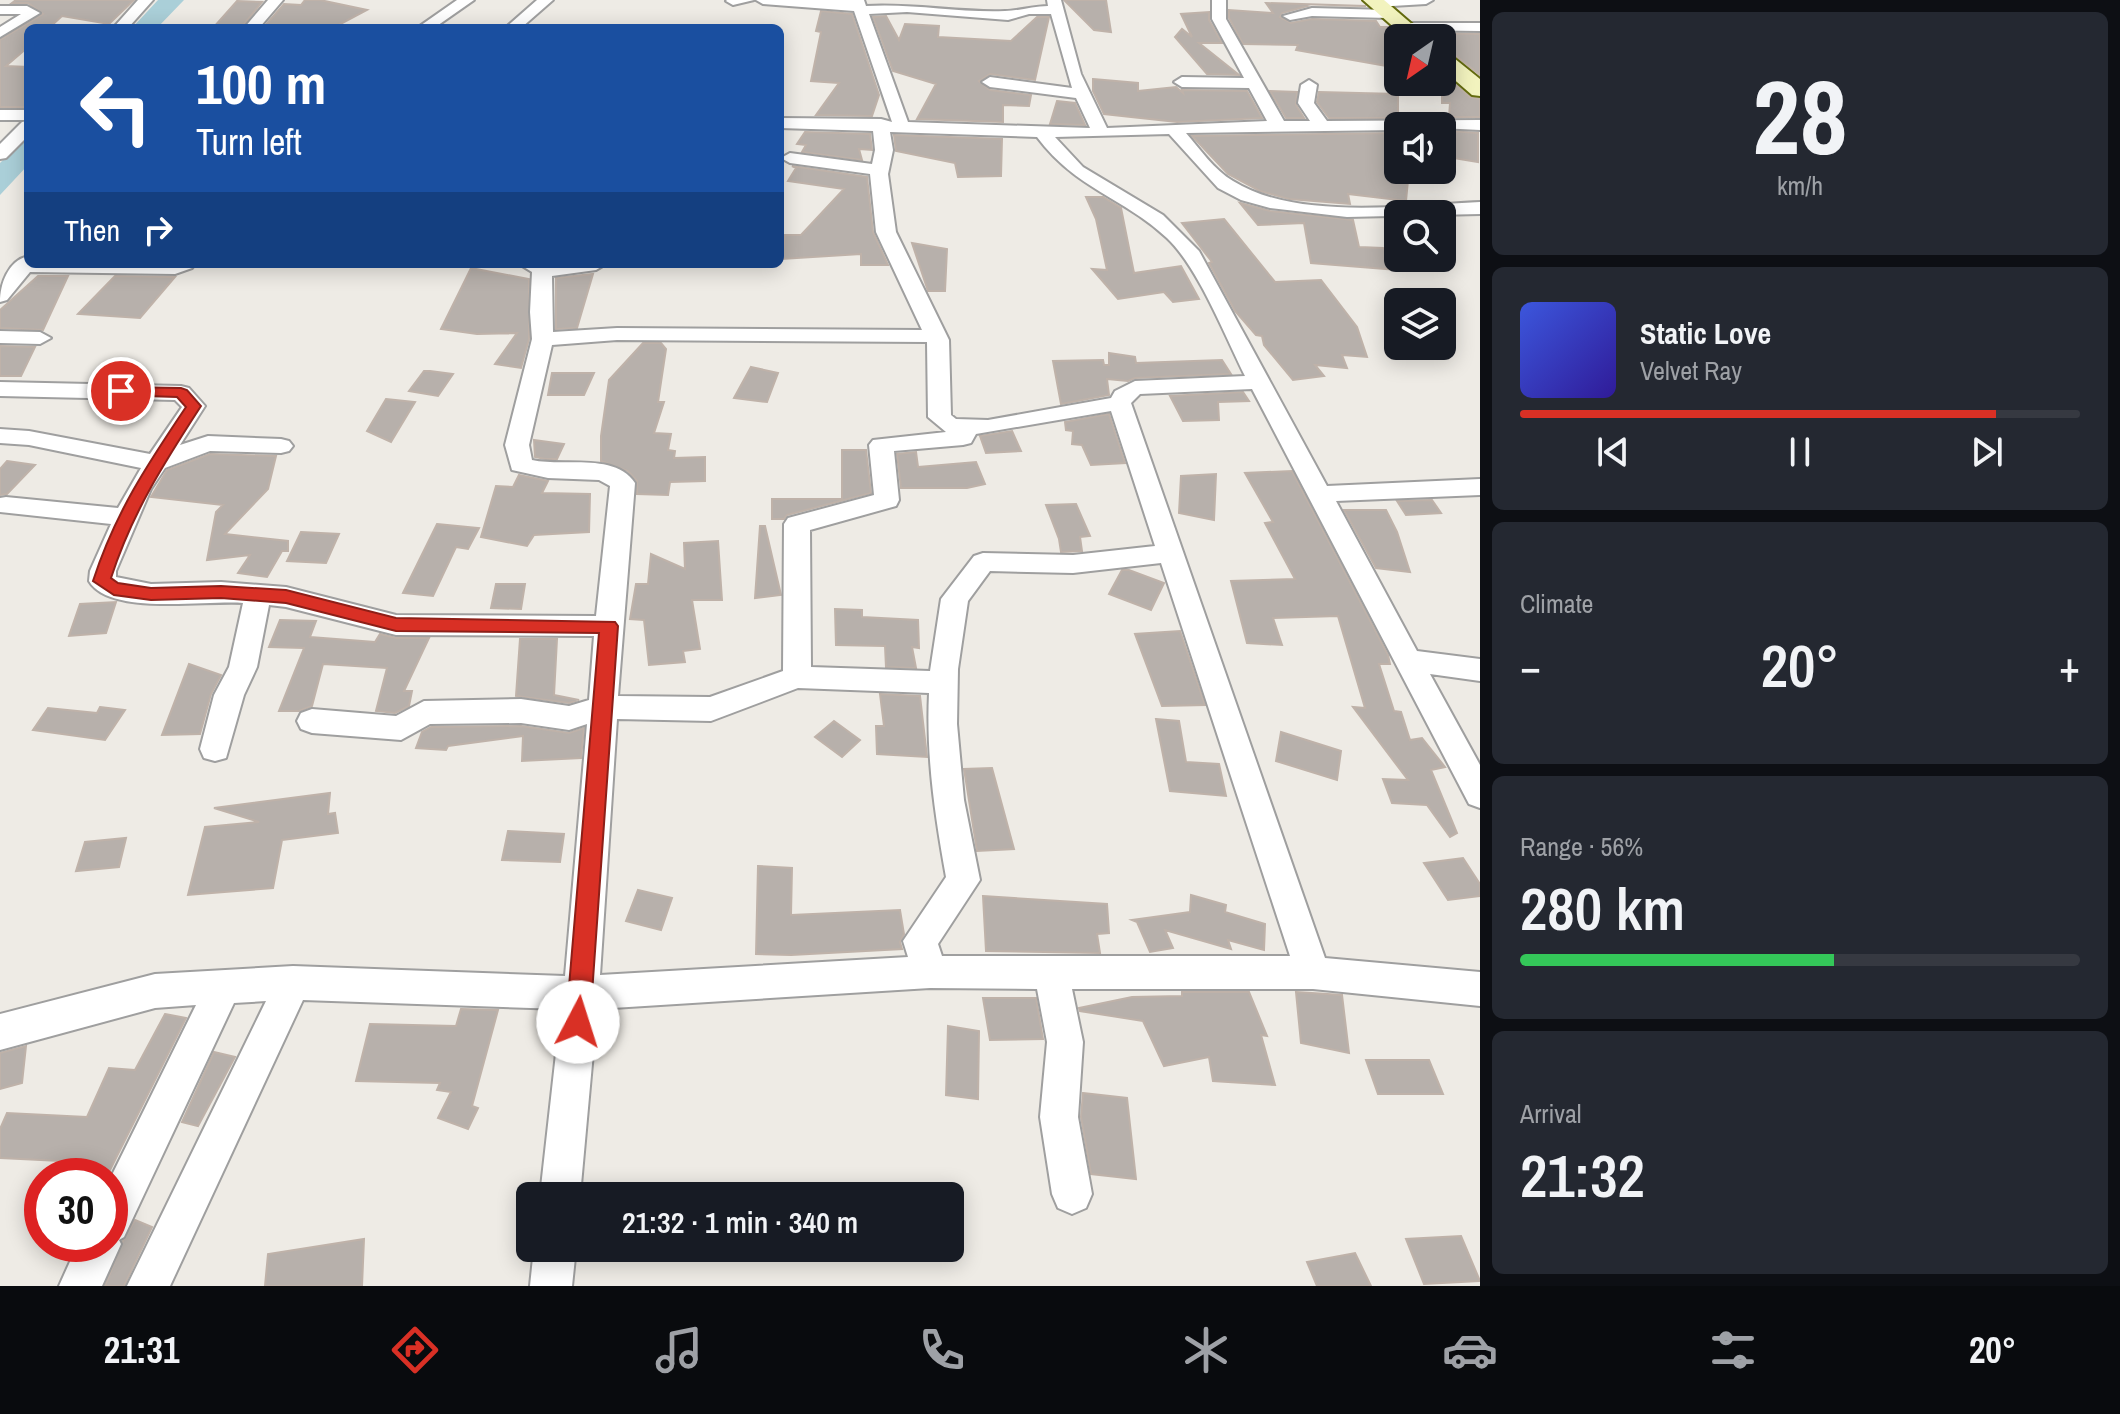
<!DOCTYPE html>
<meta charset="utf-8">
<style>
:root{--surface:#171b24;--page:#242831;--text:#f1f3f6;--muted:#9ea1a6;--line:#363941;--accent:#d93025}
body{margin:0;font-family:"Archivo Narrow",sans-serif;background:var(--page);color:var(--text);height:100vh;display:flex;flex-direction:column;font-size:30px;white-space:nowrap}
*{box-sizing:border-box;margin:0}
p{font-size:26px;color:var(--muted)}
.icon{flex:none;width:44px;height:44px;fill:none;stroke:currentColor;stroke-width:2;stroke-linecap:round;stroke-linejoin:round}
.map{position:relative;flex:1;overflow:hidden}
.drawer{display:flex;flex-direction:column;gap:12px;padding:12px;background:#0d0f14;width:640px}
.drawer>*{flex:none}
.guide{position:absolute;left:24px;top:24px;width:760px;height:244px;border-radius:12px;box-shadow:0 4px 20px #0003;background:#1a4fa0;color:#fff;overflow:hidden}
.needle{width:52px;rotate:214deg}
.fabs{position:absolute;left:1384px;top:24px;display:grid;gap:16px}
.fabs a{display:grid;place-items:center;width:72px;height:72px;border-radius:12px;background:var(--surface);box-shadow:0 4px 20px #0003;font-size:40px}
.speed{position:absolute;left:24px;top:1158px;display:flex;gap:16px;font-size:40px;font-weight:700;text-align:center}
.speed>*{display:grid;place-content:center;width:104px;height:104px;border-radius:50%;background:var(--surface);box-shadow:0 4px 20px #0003;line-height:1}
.speed .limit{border:12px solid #d22;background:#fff;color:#111}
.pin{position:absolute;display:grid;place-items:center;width:68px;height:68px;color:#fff;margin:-34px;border:4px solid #fff;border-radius:50%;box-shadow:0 2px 8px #0007}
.me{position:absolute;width:88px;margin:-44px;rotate:5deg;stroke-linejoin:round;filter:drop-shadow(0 0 6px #0008)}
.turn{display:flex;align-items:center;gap:28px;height:168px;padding:0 40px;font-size:36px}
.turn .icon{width:104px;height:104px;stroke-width:2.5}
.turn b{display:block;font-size:56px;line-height:68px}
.then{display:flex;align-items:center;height:76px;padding:0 40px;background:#0003;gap:16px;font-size:30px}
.big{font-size:60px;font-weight:600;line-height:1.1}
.drawer .tile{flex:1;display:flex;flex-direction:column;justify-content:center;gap:12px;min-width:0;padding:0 28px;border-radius:12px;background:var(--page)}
.drawer .dial{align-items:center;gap:0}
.dial b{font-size:104px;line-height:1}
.song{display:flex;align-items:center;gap:24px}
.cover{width:96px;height:96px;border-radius:12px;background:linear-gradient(135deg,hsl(230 70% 55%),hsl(250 70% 35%))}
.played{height:8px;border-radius:4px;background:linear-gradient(90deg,var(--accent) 85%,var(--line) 85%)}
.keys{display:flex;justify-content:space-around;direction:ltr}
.heat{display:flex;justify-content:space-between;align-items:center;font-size:44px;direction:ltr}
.charge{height:12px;border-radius:6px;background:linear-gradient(90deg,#34c759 56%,var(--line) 0)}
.trip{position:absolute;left:516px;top:1182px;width:448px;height:80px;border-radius:12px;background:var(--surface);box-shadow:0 4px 20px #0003;font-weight:600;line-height:80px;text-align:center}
.menu{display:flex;height:128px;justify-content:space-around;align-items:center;background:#090b0e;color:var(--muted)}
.menu .icon{width:56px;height:56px}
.menu .current{color:var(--accent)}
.menu b{font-size:36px;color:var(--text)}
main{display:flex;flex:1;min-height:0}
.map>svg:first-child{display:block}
.water{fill:#aacfd8}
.building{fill:#b7b0ab;stroke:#bfb2a9;stroke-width:2}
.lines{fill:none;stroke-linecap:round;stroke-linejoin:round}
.minor-casing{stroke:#9f9f9f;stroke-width:4}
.secondary-casing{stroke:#646b0f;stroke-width:4}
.minor{fill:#fff;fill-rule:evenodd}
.secondary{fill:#f2f3be;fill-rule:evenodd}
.route{fill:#d93025;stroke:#8d1f18;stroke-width:2}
</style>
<main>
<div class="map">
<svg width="1480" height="1286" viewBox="0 0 1480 1286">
<rect width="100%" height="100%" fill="#eeebe5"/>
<path class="water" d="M158,0H184L157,28H132Z
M28,135V165L0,195V163Z"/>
<path class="building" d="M16,0H134L109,24L62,16L49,28H28V47L6,66L28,67V107H0V40L43,14L28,3H12Z
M305,0H320L367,10L333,28H263L284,4L301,5Z
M1064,0H1106L1111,32L1094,30Z
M237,1L262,2L241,28H213Z
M1266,3L1366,6L1311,5L1282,13L1280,17L1291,23L1312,19L1376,21L1380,27H1389L1398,35V68L1296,50L1298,45L1243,44L1229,18V10L1273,13Z
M821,11L852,14L879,95L872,116L816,115L839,83L811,81L821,32L816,31Z
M1209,12V20L1222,43H1199L1239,75L1207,74L1175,37L1182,29L1192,37L1181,14Z
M886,16L899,40L905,24L939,26L938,37L1011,41L1037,17H1049L1035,80L990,74L979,81L990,90L1031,95L1029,106L1003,105V122L917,119L936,84L893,71L873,17Z
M1427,33L1480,34V75L1451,52L1442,49V38H1431Z
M1442,73L1470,97L1480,99V117H1449L1450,103H1442Z
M1093,79L1138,83V91L1176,87L1183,93L1182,90L1247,91L1262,118L1177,122L1104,114L1093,91Z
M1270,91L1297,92L1296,105L1304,118H1286Z
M1319,92L1398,94V118H1329L1317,102Z
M1057,101L1075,103L1085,125L1050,124Z
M1449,131L1478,133V162L1447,157Z
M805,132L870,134L872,150L859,149L862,160L802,152L806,145L797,144Z
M1398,133V170H1409L1406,201L1348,194L1350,204L1289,199L1260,191L1228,174L1192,136Z
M894,135L1002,139L1001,176L958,177L955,163L896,151Z
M792,166L867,177L873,232L888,265H861V254L782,259L785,235H801L844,189L788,181L796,168Z
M1086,197H1103L1121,208L1134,273L1181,266L1199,299L1173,302L1164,292L1118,299L1092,269L1107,270L1096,219Z
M1240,203L1270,211L1353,220L1359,247L1383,248L1399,270L1311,263L1304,223L1258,225Z
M1224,219L1275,282L1321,280L1357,327L1367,357L1342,355L1347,368L1315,365L1324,376L1293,380L1264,345L1262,336L1256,335L1235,311L1209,263L1212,262L1182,223Z
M912,243L947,249L945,291H928Z
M471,268L529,279V339L521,368L495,364L517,333L477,334L441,329Z
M593,274L577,328L556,329V278Z
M38,276H68L43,330L0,328V310Z
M115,276L175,277L140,318L78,314Z
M643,343H661L666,349L658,402H664L654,433L671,434L668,450L675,451L674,458L705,457V481L670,482L668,495L637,494V481L628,471L601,461V436L609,380Z
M0,346L35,347L21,376H0Z
M1109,353L1135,357L1136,363L1222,360L1231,374L1135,378L1128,381L1107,379L1109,395L1061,404L1053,361L1103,360L1104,365H1109Z
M751,367L778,373L767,402L734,398Z
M424,371H430L453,374L438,396L409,391Z
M552,373H594L584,395H548Z
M1243,392L1249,401L1218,402L1219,420L1183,421L1170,396Z
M386,399L415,402L391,442L367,431Z
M1109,414L1125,463L1091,465L1082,445L1072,444L1073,431L1066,430L1065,422Z
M1012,431L1021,451L986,453L980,436Z
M534,440L564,444L557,459H545L535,457Z
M842,450H866L871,493L787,515L784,519H772V499H842Z
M916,452L918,467L976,462L985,484L967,488H901L897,454Z
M210,454L276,456L268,489L225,534L288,541V551H282L267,577L238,573L250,555L207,560L216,512L223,505L151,497L167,470Z
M7,461L35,465L7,494L0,495V469Z
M1292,471L1388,655L1390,664H1379L1394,711L1401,712L1410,740L1422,738L1445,767L1431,770L1457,833L1450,837L1427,805L1392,803L1383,779L1408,780L1353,707L1365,708L1338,616L1273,618L1282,645L1247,643L1231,581L1295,579L1265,523L1273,522L1245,473Z
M1216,474L1214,520L1179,513L1181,476Z
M519,475L548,481L542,493L590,494L589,532L534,535L527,546L481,537L496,486L513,487Z
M1432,500L1441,513L1406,515L1397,501Z
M1076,504L1090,536L1080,537L1082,551L1061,552L1059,539L1046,505Z
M1344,510H1386L1397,532L1410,572L1376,568Z
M437,524L479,528L468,549L456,547L433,596L403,593Z
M760,526H765L781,595L755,598Z
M301,532L339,534L326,563L287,561Z
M718,541L722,600H692L700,649L683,651L685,662L649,665L644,620L630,619L636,584H648L651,554L685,569L684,543Z
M1122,570H1129L1164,583L1151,610L1109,594Z
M496,584H525L521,609L491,608Z
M116,602L106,633L69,636L80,604Z
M835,609L862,610V617L918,620L919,648L912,647L916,668L886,667L885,646L836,645Z
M280,620L316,621L310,637L375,642L380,634L396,638H429L404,691H412L409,706L395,713L376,711L387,668L323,664L312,706L299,711H279L304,648L269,647Z
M1180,631L1205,705L1162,706L1135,634Z
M520,639H557L554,695L579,700L569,703L516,696Z
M189,664L221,675L211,694L200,734L162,735Z
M880,694L920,696L927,757L877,754L876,726H884Z
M100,707L125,710L105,740L33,730L48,708L97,713Z
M1156,719L1179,721L1186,762L1219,764L1226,796L1170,791Z
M834,721L860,740L842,757L815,737Z
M521,726L569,733L584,728L581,758L522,761L523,736L448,746L446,750L416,748L422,732L431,727Z
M1281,732L1341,751L1337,780L1276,761Z
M992,768L1014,849L977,851L964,769Z
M330,793L328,814L335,813L338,833L282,840L273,888L188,895L205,827L259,822L214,808Z
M508,831L564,834L560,862L502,860Z
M126,838L119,867L76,871L85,842Z
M1463,858L1480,884V896L1448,900L1424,863Z
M758,866L792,868L791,915L900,910L904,934L900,942L902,949L791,955L756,954Z
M638,890L672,898L661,930L626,921Z
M1191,895L1226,905L1225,912L1265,924L1264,950L1228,940L1231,949L1165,930L1173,948L1150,952L1137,922L1132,920L1190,912Z
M983,896L1107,904L1109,933L1097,934L1100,953L986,951Z
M1182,992H1249L1267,1036L1261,1035L1275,1085L1213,1081L1209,1057L1164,1066L1143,1021L1080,1011L1079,1008L1132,997L1182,996Z
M1296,992L1342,995L1349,1053L1301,1043Z
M983,998H1036L1043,1039L990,1040Z
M461,1009L498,1010L472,1106L478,1108L468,1129L438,1118L451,1092L437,1090L440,1083L356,1081L370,1024L456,1026Z
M165,1014L186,1018L107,1176H53L61,1161L0,1158V1129L7,1113L87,1117L109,1068L135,1070Z
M948,1026L979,1031L978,1099L946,1095Z
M26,1046L22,1083L0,1089V1053Z
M214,1052L235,1057L198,1126L182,1122Z
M1366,1060H1429L1443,1094H1378Z
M1083,1093L1127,1098L1136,1179L1091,1174L1081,1117Z
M135,1220L152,1227L124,1286H105L123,1241Z
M1461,1236L1480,1281L1424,1284L1406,1239Z
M364,1239L362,1286H265L268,1254Z
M1355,1253L1371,1286H1317L1307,1262Z"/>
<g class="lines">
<g class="minor-casing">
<path id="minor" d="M138,0H153L128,28H113Z
M268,0H283L259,28H244Z
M457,0H474L434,28H417Z
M537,0H553L521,28H505Z
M754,0L733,5L726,1L727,0Z
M756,0H864L866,6C913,3 959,13 1005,11C1019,11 1033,6 1048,6L1047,0H1061L1081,74L1107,128L1267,121L1249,88L1182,87L1174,82L1182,77L1244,78L1212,19V0H1226V19L1284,121H1310L1298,103L1301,85L1309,80L1317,85L1314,103L1327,121L1480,120V130L1398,126V130L1186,133C1200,149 1214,170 1233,181C1297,221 1407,205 1480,202V214L1347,217L1270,208L1241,200L1218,188L1169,134L1055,137L1083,167L1163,215L1199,251L1327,486L1480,479V495L1336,501L1417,651L1480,659V681L1430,674L1480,765V808L1469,804L1252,389L1140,394L1131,403L1325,958L1480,972V1006L1313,989H1072L1083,1042L1078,1117L1092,1194L1086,1208L1072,1214L1058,1208L1052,1194L1040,1117L1047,1042L1037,989L930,988L597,1009L580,1196H540L561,1009L303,1000L170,1286H127L266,1001L234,1003L124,1237L119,1240L121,1244L102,1286H59L78,1244H110V1179L196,1005L155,1008L0,1050V1014L155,974L293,966L565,976L587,724L569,730L521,723L430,724L401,740L312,733L301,729L297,721L301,713L312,709L396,716L424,701L521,699L569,706L589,700L594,636L396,635L286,607L269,605L257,667L244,695L226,758L215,761L204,758L200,749L214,695L229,667L243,603C206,600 109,616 89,581L90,571L111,524L0,512V498L6,497L118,508L141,468L29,445L0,443V429L29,431L150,454L182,407L175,400L0,396V382L181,386L189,388L205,406L180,445L208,436L281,439L289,441L293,446L289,451L281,453L210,451L165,468L151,489L116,571V577L151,584L221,582L286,587L396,615L596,616L610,486L599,480L548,478L512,470L505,445L532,339L530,312L532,272L519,264H606L596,270L552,276L553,332L617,328L922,330L876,232L870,174L790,163L781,158L790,153L872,164L875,150L873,131L780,128V118L881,119L892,122L854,11L763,4ZM907,12L1008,20L1029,14H1051L1072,88L990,77L982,82L990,87L1076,98L1090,128L908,122L869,14ZM890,132L1037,137C1077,190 1123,197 1167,238C1198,267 1225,336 1245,376L1135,381L1115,391L1111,398L988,420L956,419L951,415L949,340L896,232L888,174L893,150ZM617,340L927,342L928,417L946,432L873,440L869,445L874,495L788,518L784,524L783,671L710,697L618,696L635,483C615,452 563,467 532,460L529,445L552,345ZM1111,411L1155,546L1073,555L983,553L974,556L941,599L930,671L811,667L810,530L896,506L899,500L894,451L963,445L971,443L976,434ZM1161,563L1290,956H942L938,944L980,880L964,800L957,724L958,669L968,601L990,571L1073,573ZM798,688L929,693C926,756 935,816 946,877L903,941L908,957L600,975L617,719L711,721Z
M1370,0H1433L1426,4L1375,7L1368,3Z
M0,6H27L40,13L0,37V27L21,14H0Z
M1312,8L1388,10L1395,14L1388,18L1312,16L1290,20L1283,16Z
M1404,23H1480V31L1399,30V24Z
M0,110H28V120H0Z
M28,121V136L6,158L0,159V144L22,122Z
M28,256V264H195L192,268L175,274L30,272L7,300L0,302C0,284 8,261 28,256Z
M0,331L40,332L51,338L40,344L0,343Z
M534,1248H576L572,1286H530Z"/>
</g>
<g class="secondary-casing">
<path id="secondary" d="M1363,0H1384L1428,38H1406Z
M1442,52L1449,54L1480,79V96L1472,95L1442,69Z"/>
</g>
<use href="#minor" class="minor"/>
<use href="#secondary" class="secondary"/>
</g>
<path class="route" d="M121,387L181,388L187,390L201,406C164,463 132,513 111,578L118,583L151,588L221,586L286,590L396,618L615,622L618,626L590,1022L587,1030L578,1033L570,1030L566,1022L599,633L396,631L286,603L221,598L151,600L114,595L93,581C115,513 147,465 186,407L177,397L116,395V388Z"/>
</svg>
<div class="fabs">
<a><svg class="needle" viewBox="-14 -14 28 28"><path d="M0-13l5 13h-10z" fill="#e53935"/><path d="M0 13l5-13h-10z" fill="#9ea1a6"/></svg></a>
<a><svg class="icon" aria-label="sound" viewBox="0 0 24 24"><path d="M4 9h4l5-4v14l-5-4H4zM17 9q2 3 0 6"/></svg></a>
<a><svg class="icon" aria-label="search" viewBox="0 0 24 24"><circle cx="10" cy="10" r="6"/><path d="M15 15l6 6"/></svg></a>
<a><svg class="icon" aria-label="layers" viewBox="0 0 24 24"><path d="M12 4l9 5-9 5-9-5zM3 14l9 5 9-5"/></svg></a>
</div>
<div class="speed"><div class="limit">30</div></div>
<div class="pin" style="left:121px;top:391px;background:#d93025"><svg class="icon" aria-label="arrive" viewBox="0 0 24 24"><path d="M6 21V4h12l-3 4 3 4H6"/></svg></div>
<svg class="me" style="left:578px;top:1022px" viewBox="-20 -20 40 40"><circle r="19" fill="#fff"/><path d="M0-13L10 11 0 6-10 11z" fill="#d93025"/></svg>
<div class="trip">21:32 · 1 min · 340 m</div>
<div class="guide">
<div class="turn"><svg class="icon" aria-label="left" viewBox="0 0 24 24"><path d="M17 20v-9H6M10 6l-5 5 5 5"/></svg><div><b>100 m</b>Turn left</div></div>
<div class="then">Then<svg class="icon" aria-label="right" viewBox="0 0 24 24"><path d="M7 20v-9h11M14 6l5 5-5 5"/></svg></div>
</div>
</div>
<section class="drawer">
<div class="tile dial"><b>28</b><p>km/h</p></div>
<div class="tile">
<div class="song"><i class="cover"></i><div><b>Static Love</b><p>Velvet Ray</p></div></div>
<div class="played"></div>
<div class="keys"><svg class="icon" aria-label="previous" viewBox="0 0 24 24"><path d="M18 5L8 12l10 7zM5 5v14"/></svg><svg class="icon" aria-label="pause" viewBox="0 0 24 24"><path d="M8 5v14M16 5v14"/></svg><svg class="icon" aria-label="next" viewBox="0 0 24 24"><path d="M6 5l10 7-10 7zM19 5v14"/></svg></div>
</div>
<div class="tile"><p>Climate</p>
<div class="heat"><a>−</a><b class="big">20°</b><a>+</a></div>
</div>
<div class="tile"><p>Range · 56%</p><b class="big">280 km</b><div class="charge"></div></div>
<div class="tile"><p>Arrival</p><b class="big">21:32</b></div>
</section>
</main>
<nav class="menu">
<b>21:31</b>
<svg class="icon current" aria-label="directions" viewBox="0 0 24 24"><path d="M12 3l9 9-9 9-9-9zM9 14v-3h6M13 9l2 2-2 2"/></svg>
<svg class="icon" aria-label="music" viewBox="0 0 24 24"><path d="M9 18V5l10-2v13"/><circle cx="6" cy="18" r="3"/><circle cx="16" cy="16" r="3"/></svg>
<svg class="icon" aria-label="phone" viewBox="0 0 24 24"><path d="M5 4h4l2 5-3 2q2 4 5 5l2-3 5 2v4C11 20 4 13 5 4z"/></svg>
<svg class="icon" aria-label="climate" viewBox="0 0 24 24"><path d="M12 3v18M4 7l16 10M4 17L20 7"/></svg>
<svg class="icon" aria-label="car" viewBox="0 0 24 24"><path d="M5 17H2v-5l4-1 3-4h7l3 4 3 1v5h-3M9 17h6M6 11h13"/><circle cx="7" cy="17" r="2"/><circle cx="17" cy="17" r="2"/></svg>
<svg class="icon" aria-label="filters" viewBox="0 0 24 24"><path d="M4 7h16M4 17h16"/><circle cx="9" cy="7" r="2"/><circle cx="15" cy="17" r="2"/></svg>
<b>20°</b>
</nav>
